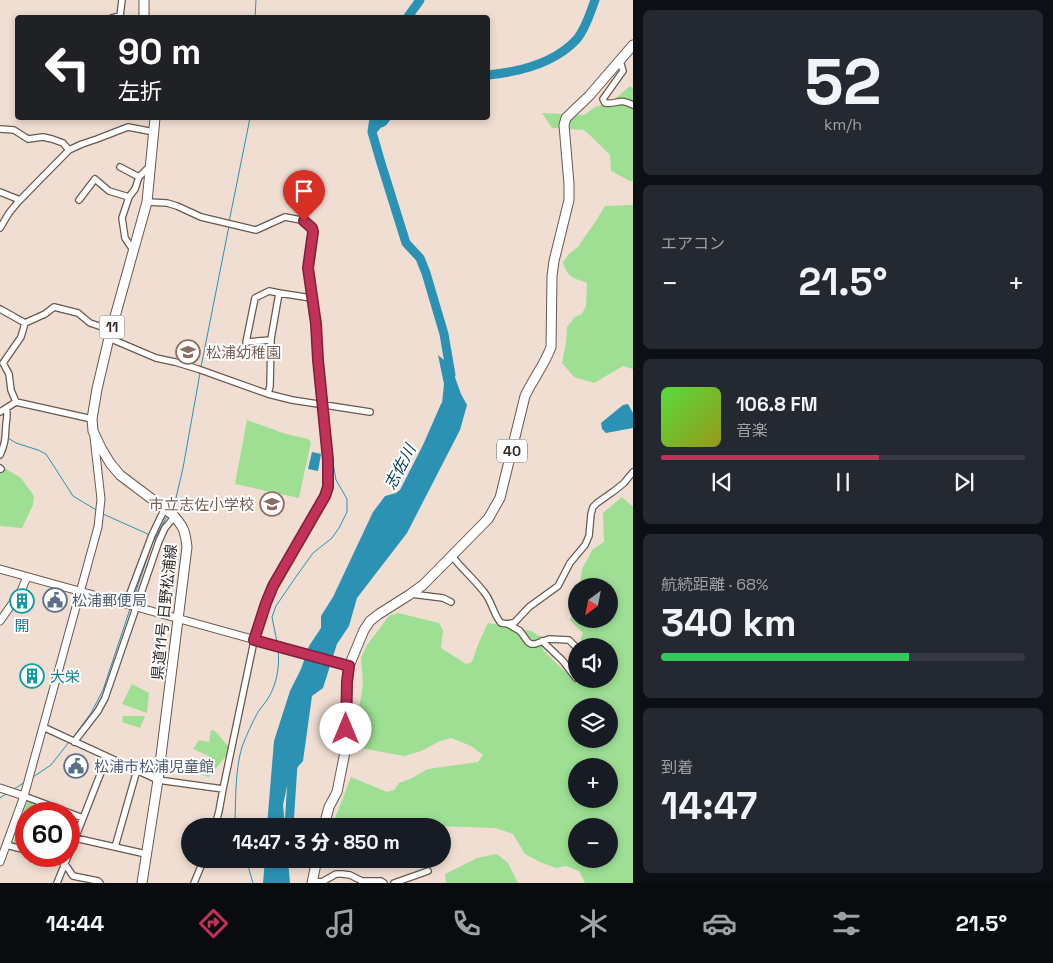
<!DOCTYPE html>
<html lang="ja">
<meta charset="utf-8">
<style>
:root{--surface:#171b24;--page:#242831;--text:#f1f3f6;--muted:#9ea1a6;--line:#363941;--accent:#c13158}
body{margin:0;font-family:"Space Grotesk","Noto Sans JP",sans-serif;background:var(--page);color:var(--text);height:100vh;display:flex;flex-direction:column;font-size:19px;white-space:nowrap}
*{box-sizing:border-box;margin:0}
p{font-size:16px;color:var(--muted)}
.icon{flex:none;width:28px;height:28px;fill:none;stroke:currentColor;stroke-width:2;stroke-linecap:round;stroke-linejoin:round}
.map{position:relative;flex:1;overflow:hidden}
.drawer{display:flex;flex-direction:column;gap:10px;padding:10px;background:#0d0f14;width:420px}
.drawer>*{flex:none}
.hud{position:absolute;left:15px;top:15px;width:475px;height:105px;border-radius:5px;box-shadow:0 2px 8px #0003;background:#202124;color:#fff;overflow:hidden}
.needle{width:32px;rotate:212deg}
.fabs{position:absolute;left:568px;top:578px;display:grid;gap:10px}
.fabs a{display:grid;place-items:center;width:50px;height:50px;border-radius:50%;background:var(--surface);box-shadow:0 2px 8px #0003;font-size:25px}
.speed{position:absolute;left:15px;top:802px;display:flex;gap:10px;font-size:25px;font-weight:700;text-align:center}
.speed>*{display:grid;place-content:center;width:65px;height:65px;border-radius:50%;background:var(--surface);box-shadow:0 2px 8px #0003;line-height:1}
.speed .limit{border:8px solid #d22;background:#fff;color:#111}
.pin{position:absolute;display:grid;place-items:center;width:42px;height:42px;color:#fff;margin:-51px -21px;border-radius:50% 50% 50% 0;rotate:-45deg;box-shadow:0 0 5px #0007}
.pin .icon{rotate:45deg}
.me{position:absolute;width:55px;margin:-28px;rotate:0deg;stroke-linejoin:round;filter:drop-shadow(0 0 4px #0008)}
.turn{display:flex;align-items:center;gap:18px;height:105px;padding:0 20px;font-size:22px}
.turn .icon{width:65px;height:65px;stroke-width:2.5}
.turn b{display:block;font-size:35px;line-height:42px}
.big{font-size:38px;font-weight:800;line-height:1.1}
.drawer .tile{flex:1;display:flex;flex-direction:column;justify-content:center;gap:8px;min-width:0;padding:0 18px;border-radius:8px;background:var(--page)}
.drawer .dial{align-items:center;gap:0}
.dial b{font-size:65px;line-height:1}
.song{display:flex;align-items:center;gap:15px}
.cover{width:60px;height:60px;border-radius:8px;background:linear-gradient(135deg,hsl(110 70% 55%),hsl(60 70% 35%))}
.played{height:5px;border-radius:2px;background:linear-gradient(90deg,var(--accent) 60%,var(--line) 60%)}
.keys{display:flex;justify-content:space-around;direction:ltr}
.heat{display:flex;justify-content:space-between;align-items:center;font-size:28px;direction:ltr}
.charge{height:8px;border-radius:4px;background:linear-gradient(90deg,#34c759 68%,var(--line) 0)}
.trip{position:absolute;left:181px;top:818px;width:270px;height:50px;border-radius:25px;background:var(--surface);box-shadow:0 2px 8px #0003;font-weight:800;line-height:50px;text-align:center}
.tabs{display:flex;height:80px;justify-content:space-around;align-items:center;background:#090b0e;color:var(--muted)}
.tabs .icon{width:35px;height:35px}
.tabs .on{color:var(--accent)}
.tabs b{font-size:22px;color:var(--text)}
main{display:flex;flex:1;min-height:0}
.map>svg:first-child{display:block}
.green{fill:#9edf94;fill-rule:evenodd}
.water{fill:#2c92b4}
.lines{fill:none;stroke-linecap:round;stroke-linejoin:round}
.stream{stroke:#2c92b4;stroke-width:1}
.river{stroke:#2c92b4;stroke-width:9}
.minor-casing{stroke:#68584e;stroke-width:8}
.tertiary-casing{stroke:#68584e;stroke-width:9}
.primary-casing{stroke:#68584e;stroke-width:11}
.minor{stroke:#fff;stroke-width:5.5}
.tertiary{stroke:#fff;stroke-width:7}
.primary{stroke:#fff;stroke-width:9}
.route-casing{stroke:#7d2039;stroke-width:12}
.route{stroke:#c13158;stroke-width:9}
.labels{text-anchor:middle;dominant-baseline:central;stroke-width:4;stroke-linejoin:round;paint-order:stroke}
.shield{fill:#fff;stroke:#6f6a67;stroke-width:1}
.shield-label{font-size:14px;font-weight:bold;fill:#312a26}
.education-label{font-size:15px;fill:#785e54;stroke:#fff;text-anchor:start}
.service-label{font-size:15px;fill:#4e5e75;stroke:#fff;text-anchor:start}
.street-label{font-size:15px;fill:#312a26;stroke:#fff}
.culture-label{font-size:15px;fill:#0d838f;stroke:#fff}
.water-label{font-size:16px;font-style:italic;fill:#074254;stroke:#fff}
</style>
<main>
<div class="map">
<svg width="633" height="883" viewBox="0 0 633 883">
<rect width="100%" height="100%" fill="#f0ded2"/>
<path class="green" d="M630,86L633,88V181H630L611,171L610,155L594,139L584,130L552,128L542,113L584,115L595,107L611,102Z
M633,205V369L623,366L594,383L574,377L562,363L566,343L567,327L575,317L582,314L586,306L587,283C574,278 567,278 563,262L569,254L578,247L586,235L594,224L605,206Z
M247,420L286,434L308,439L311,442L299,498L235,484Z
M6,469L21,478L34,496L33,505L22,528L0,526V474Z
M622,497L633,507V883H585L579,871L566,866L556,868L540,862L525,854L513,834L495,828L436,826H332L351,777L387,792L394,790L399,783L410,779L428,769L478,762L483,755L471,746L451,738L440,741L421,751L404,756L361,748L354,739L363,684L361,658L367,645L389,616L398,613L439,623L443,630L441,648L466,664L472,662L479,642L488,623L531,631L541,637L543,650L562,669L576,679H609V669L613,661L609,659V646H588L580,641L583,633L570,620L576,605V619H609V586H580L582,569L593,549L604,542L603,513ZM576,706H609V739H576ZM576,766H609V799H576ZM576,826H609V859H576Z
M132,684L149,693L147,713L122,704Z
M123,716H145L140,728L122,722Z
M211,730L215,731L229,747L226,756L209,777L202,775L209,756L193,749L199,740L209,742Z
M28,800L46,806L43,814H26V847L13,843Z
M497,854L508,863L518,883H446L445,874L477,858Z"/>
<path class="water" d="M438,355L451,366L461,394L467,405L460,430L407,533L357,598L349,626L337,644L323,688L312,696L303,761L289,777L283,805L285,826H267L274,741L290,691L301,669L309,646L321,628V616L333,597L373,512L385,496L396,493L413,480L425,459L440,423L444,384Z
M628,404L633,413V428L606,433L602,429L601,423L623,405Z
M312,452L321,454L318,471L308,469Z
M265,859H288L290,883H263Z"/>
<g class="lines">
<path class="stream" d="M255,18L256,0
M229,222L250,118
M201,367L229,226
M8,438L16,443L38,450L46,454L73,496L98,511
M171,509L176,498L183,468L200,373
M103,514L150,535
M132,603L152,544L167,516
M277,642L272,617L276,606L293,581L313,553L332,538L339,528L347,512V499L336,480L332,457
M72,739L91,713L103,690L130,609
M33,777L51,765L69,742
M14,789L25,782
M0,798L6,794
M237,826L235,820C236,796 235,771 242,747C246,736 252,723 258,712C261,708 264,704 267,700C277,685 280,666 278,648
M246,859L253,883"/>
<path class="river" d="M407,18L420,0
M488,75C519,72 555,63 577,39C586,28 590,13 595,0
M374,118L372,132L381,163L406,243L420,258L426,273L444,334L451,375
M372,131L378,124L383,122L386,118
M403,494L427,447L445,406
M289,826L293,764"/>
<g class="minor-casing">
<path id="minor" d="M112,18L120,16L122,0
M620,61L623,71L603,99L605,103C618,105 618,97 633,105
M0,129L14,130L28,139L43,137L52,139L63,143L69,150
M120,167L139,177
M0,192L20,200
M79,200L95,179L109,191L129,197
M0,228L9,213L18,202L69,150L82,144L97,139L128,127L154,132
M133,250L125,238L122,218L129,197L135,189L139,177L150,166
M0,309L25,323
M109,338L156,358L175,362L198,369L268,394L292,400L370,412
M271,340L246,342L255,298L269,291L279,293
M268,394L270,386L271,339L279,293L311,298
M0,412L16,402
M92,419L16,402L11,390L9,374L3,363L21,337L25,323L45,314L54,307L78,313L90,323L111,330
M0,455C6,442 5,437 6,424C7,418 8,413 6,408
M0,468L1,469
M452,556C462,569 474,579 484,592C492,601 493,614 501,623L508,624L515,622L529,607L558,586L570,563L585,545L589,536L591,514L593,507L597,503L614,491L624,483L633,472
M411,594L443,598L451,602
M126,604L152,535L165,508
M508,624L520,631L528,642L531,644H535L549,639L569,640L576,647
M542,641L562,660L576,678
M574,656L576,652
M43,727L158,780L223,789L254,641L266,603L273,586L325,495L327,487L328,460L317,361L316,324L308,268L313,232L312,228L301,220L285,217L256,230L201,217L177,206L167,203L147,202
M74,742L98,711L105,698L159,541L165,528L175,516
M24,796L83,818
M215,826L219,811L223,789
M75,838L146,854
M6,845L26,850
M115,847L137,770
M69,854L107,757
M54,856L65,864L73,876L98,881L100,883
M312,881L322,882L336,874H342L350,875L362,881H381L384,883
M57,883L68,856
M194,883L204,859
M394,883L428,871"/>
</g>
<g class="tertiary-casing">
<path id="tertiary" d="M0,569L349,666
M0,621L21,591L27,577
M0,788L24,796
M0,862L24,796L98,527L101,499L94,437"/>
</g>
<g class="primary-casing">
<path id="primary" d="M144,18V0
M324,826L329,807L337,792L346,747L347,682L349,666L364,630L370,621L379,614L409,595L423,585L488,519L500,498L525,396C533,379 545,364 551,347L552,276L554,261L569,200V184L564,125L566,118L589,96L633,45
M142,883L158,780L187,547C185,531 184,527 173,515L120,475L110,463L101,448L93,431L92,419L97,389L109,338L147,202L155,118
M312,883L317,859"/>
</g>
<use href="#minor" class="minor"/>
<use href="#tertiary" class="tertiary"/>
<use href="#primary" class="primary"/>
</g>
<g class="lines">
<g class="route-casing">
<path id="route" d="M304,221L312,228L313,232L308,268L316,324L318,360L328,460V487L325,496L273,586L266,603L254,640L349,666L347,682L346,729"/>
</g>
<use href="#route" class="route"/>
</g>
<defs>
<g id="school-ring" transform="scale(1.25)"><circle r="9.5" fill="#fff" stroke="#8d6e63" stroke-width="1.5"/><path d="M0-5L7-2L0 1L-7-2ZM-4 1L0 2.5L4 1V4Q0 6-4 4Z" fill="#8d6e63"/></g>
<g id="civic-ring" transform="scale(1.25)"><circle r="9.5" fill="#fff" stroke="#5c6f8a" stroke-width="1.5"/><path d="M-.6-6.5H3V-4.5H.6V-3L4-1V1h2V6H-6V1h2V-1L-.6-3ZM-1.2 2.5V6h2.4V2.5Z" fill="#5c6f8a"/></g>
<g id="building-ring" transform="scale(1.25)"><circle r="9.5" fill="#fff" stroke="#0f9aa8" stroke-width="1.5"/><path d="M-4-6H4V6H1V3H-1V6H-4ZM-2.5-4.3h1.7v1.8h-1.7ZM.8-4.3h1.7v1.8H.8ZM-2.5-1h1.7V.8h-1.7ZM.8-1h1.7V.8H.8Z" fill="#0f9aa8"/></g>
</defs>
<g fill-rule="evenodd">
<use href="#school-ring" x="188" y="352"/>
<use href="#school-ring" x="272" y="504"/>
<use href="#civic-ring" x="55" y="600"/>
<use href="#building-ring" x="22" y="601"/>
<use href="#building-ring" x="32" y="676"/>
<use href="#civic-ring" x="76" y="766"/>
</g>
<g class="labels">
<g class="shield">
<rect x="99.5" y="315.5" width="25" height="23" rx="4"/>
<rect x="497" y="439.5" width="30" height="23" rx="4"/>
</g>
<g class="shield-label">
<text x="112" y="327">11</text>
<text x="512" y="451">40</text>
</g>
<g class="education-label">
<text x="206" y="352">松浦幼稚園</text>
<text x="254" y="504" text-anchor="end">市立志佐小学校</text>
</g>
<g class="service-label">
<text x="72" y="600">松浦郵便局</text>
<text x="94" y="766">松浦市松浦児童館</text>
</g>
<g class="street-label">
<text transform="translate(164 612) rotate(-84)">県道11号 日野松浦線</text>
</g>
<g class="culture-label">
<text x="22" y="625">開</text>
<text x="50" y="676" text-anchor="start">大栄</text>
</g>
<g class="water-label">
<text transform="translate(400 467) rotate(-62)">志佐川</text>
</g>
</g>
</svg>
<div class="fabs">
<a><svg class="needle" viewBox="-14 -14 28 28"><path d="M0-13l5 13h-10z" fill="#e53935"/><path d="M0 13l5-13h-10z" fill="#9ea1a6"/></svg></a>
<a><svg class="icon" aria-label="sound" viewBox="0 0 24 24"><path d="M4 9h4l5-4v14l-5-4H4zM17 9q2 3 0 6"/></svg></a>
<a><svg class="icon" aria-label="layers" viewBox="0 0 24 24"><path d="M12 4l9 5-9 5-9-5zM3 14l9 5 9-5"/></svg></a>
<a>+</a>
<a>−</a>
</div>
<div class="speed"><div class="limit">60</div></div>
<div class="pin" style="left:304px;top:221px;background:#d93025"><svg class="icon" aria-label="arrive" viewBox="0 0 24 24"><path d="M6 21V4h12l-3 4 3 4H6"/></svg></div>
<svg class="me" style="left:346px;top:729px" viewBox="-20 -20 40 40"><circle r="19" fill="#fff"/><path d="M0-13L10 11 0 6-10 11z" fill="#c13158"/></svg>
<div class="trip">14:47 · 3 分 · 850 m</div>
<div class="hud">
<div class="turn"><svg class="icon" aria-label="left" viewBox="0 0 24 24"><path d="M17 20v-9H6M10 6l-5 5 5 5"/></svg><div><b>90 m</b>左折</div></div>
</div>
</div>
<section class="drawer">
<div class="tile dial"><b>52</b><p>km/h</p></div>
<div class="tile"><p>エアコン</p>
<div class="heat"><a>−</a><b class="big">21.5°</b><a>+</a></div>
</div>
<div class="tile">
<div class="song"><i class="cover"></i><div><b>106.8 FM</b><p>音楽</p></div></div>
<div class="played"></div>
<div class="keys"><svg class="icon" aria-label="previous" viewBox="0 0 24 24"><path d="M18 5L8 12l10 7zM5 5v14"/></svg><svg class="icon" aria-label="pause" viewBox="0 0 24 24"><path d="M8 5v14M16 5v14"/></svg><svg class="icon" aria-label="next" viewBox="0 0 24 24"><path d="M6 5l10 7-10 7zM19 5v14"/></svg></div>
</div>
<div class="tile"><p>航続距離 · 68%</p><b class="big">340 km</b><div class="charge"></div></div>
<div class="tile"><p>到着</p><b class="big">14:47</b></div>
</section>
</main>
<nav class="tabs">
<b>14:44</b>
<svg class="icon on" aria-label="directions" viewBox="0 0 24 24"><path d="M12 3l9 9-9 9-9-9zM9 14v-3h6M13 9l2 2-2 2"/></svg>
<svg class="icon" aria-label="music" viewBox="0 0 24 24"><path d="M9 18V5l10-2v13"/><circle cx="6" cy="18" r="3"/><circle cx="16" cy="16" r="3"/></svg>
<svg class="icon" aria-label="phone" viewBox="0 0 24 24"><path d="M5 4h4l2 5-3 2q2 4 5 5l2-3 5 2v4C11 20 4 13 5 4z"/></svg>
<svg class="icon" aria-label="climate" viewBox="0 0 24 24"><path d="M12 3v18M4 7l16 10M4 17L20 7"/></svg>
<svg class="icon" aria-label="car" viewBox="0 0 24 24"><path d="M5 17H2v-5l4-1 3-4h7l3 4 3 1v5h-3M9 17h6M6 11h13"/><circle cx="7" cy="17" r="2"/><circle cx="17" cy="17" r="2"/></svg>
<svg class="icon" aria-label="filters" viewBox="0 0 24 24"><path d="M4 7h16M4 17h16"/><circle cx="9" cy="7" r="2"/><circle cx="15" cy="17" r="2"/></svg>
<b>21.5°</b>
</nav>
